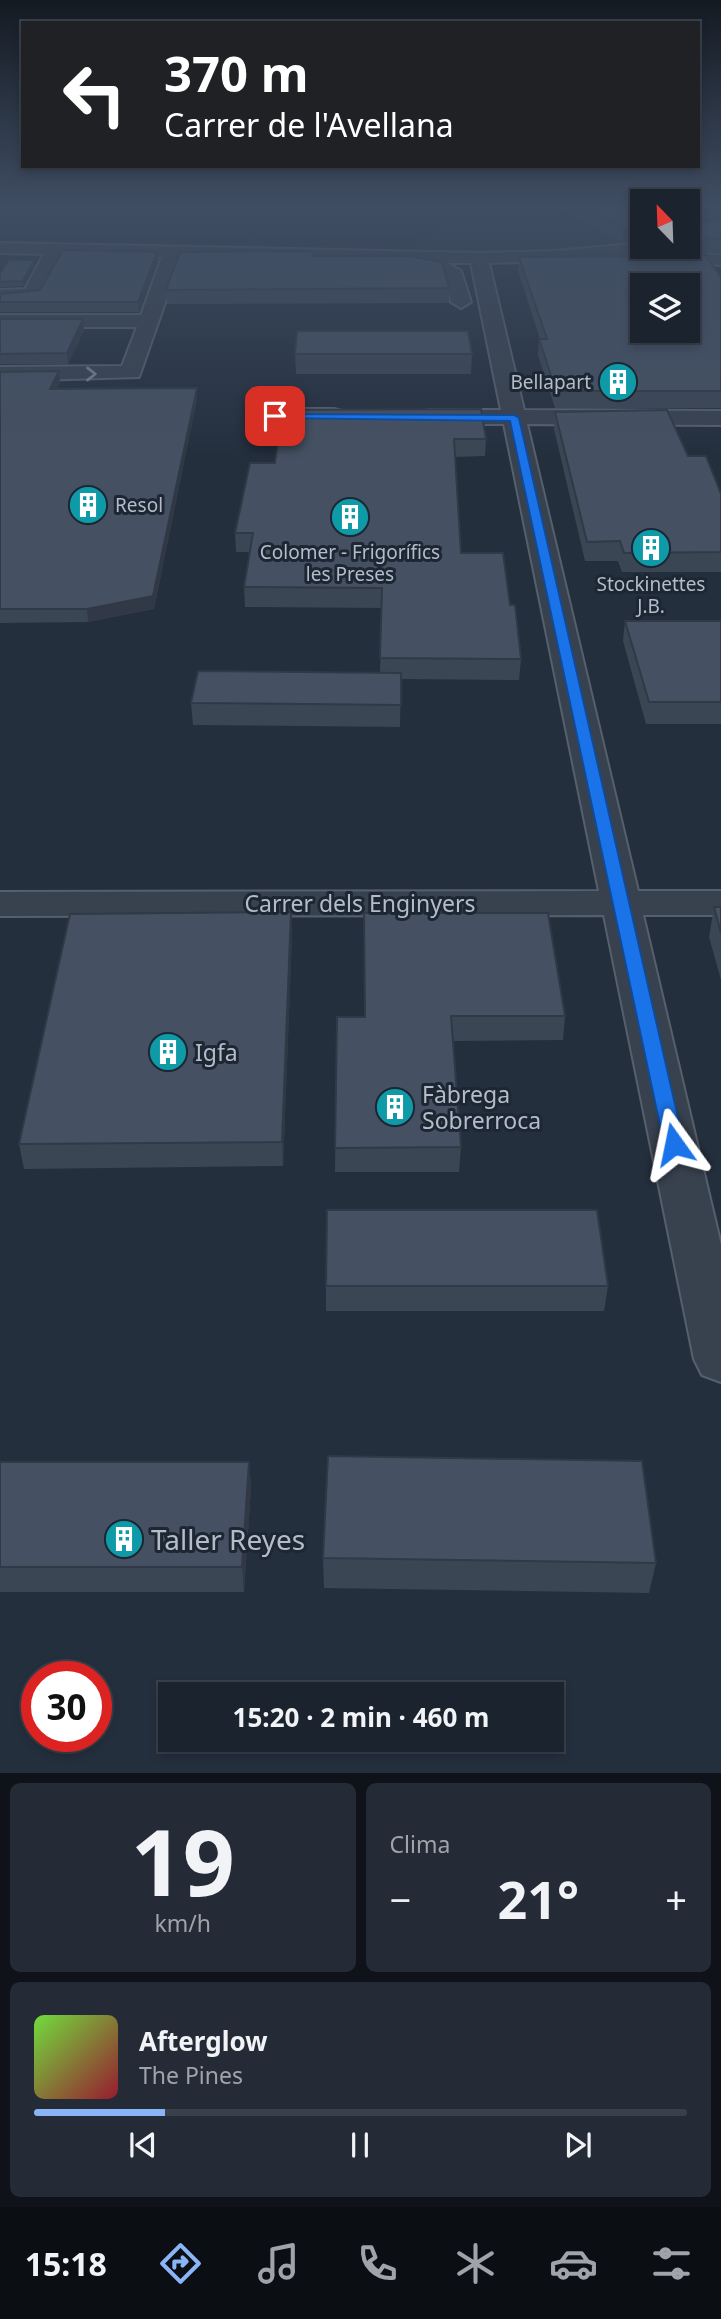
<!DOCTYPE html>
<html lang="es">
<meta charset="utf-8">
<style>
:root{--surface:#1b232e;--page:#242b36;--text:#f1f3f6;--muted:#a0a4aa;--line:#39404a;--accent:#8ab4f8}
body{margin:0;font-family:"Noto Sans",sans-serif;background:var(--page);color:var(--text);height:100vh;display:flex;flex-direction:column;font-size:26px;white-space:nowrap}
*{box-sizing:border-box;margin:0}
p{font-size:23px;color:var(--muted)}
.icon{flex:none;width:38px;height:38px;fill:none;stroke:currentColor;stroke-width:2;stroke-linecap:round;stroke-linejoin:round}
.map{position:relative;height:1773px;overflow:hidden}
.details{display:flex;flex-direction:column;gap:10px;padding:10px;background:#0f1319;flex:1}
.details>*{flex:none}
.top-card{position:absolute;left:21px;top:21px;width:679px;height:147px;border-radius:0px;box-shadow:0 4px 10px #0003,0 0 0 2px var(--line);background:#202124;color:#fff;overflow:hidden}
.needle{width:46px;rotate:337deg}
.fabs{position:absolute;left:630px;top:189px;display:grid;gap:14px}
.fabs a{display:grid;place-items:center;width:70px;height:70px;border-radius:0px;background:var(--surface);box-shadow:0 4px 10px #0003,0 0 0 2px var(--line);font-size:35px}
.speed{position:absolute;left:21px;top:1661px;display:flex;gap:14px;font-size:35px;font-weight:700;text-align:center}
.speed>*{display:grid;place-content:center;width:91px;height:91px;border-radius:50%;background:var(--surface);box-shadow:0 4px 10px #0003,0 0 0 2px var(--line);line-height:1}
.speed .limit{border:10px solid #d22;background:#fff;color:#111}
.pin{position:absolute;display:grid;place-items:center;width:60px;height:60px;color:#fff;margin:-30px;border-radius:14px;box-shadow:0 4px 10px #0006}
.me{position:absolute;width:77px;margin:-38px;rotate:348deg;stroke-linejoin:round;filter:drop-shadow(0 0 5px #0008)}
.turn{display:flex;align-items:center;gap:24px;height:147px;padding:0 28px;font-size:32px}
.turn .icon{width:91px;height:91px;stroke-width:2.5}
.turn b{display:block;font-size:49px;line-height:60px}
.big{font-size:52px;font-weight:700;line-height:1.1}
.details .tile{flex:1;display:flex;flex-direction:column;justify-content:center;gap:10px;min-width:0;padding:0 24px;border-radius:10px;background:var(--page)}
.details .dial{align-items:center;gap:0}
.dial b{font-size:91px;line-height:1}
.song{display:flex;align-items:center;gap:21px}
.cover{width:84px;height:84px;border-radius:10px;background:linear-gradient(135deg,hsl(100 70% 55%),hsl(350 70% 35%))}
.played{height:7px;border-radius:4px;background:linear-gradient(90deg,var(--accent) 20%,var(--line) 20%)}
.keys{display:flex;justify-content:space-around;direction:ltr}
.heat{display:flex;justify-content:space-between;align-items:center;font-size:38px;direction:ltr}
.details .tiles{flex:1;display:grid;gap:10px;grid-template-columns:1fr 1fr}
.tile:last-child{grid-column:span 2}
.trip{position:absolute;left:158px;top:1682px;width:406px;height:70px;border-radius:0px;background:var(--surface);box-shadow:0 4px 10px #0003,0 0 0 2px var(--line);font-weight:700;line-height:70px;text-align:center}
.tabs{display:flex;height:112px;justify-content:space-around;align-items:center;background:#0b0e12;color:var(--muted)}
.tabs .icon{width:49px;height:49px}
.tabs .on{color:var(--accent)}
.tabs b{font-size:32px;color:var(--text)}
.map>svg:first-child{display:block}
.green{fill:#263c3f}
.lines{fill:none;stroke-linecap:round;stroke-linejoin:round}
.minor-casing{stroke:#565f6c;stroke-width:4}
.path{stroke:#44595c;stroke-width:2;stroke-dasharray:2.5 2.5;stroke-linecap:butt}
.minor{fill:#38414e;fill-rule:evenodd}
.wall{fill:#3b4654}
.shaded-wall{fill:#303945}
.building{fill:#455162;stroke:#303945;stroke-width:2;fill-rule:evenodd}
.oneway{stroke:#7c8592}
.route{fill:#1a73e8;stroke:#114b97;stroke-width:2}
.labels{text-anchor:middle;dominant-baseline:central;stroke-width:6;stroke-linejoin:round;paint-order:stroke}
.far-poi-label{font-size:19px;fill:#b4bcc9;stroke:#1d2633}
.street-label{font-size:23px;fill:#b4bcc9;stroke:#1d2633}
.poi-label{font-size:23px;fill:#b4bcc9;stroke:#1d2633;text-anchor:start}
.near-poi-label{font-size:28px;fill:#b4bcc9;stroke:#1d2633;text-anchor:start}
</style>
<div class="map">
<svg width="721" height="1773" viewBox="0 0 721 1773">
<rect width="100%" height="100%" fill="#242f3e"/>
<path class="green" d="M468,207H642V247H668L557,256L405,252Z"/>
<g class="lines">
<g class="minor-casing">
<path id="minor" d="M0,243L479,253L556,251L642,243V247H666L659,252L721,255V265L657,262L648,257L653,253L556,261L489,263L524,410L721,411V425L527,424L638,891H721V915H643L721,1245V1382L702,1375L694,1359L604,915L0,916V892L599,891L504,424H429L421,422L417,417L421,412L429,410H501L471,263H447L461,271L471,302L461,308L451,302L444,274L409,268L407,262L181,257L139,377L0,381V367L122,366L137,327H0V315H141L162,257L63,255L39,299L0,302V290L25,289L44,254L0,253Z
M275,409H334L342,411L346,416L342,421L334,423L267,421L263,416L267,411Z"/>
</g>
<path class="path" d="M526,207L534,211L566,210"/>
<use href="#minor" class="minor"/>
</g>
<path class="wall" d="M556,207H639L642,209V241L623,242Z
M721,220V253L667,250V247H688V222L690,223Z
M668,251L721,278V408H555L538,355L539,339H540L518,271L519,257L668,256Z
M313,256L449,288V303L167,304L166,290Z
M158,261L139,312H0V294L40,290Z
M35,265L23,286L0,287V274Z
M0,319L84,330L68,364H0Z
M295,354H472L471,374H296Z
M59,371L60,382L57,389L197,399L154,609L88,622L0,623V372Z
M481,409L486,439L485,456L455,457L461,553L510,605L521,659L519,680L401,679L400,727L193,725L191,703L380,673L382,608L245,607L244,587L250,552H236L235,533L275,463Z
M555,412L688,456L721,494V572H622L618,561H585L554,429Z
M625,621H721V724H646L623,641Z
M714,907H721V980L709,937Z
M291,912L292,936L283,1166L24,1169L19,1144Z
M565,1016L563,1040L453,1041L461,1147L459,1172H335L337,1017Z
M326,1286H608L604,1311H326Z
M0,1462H249L251,1487L244,1592H0Z
M323,1558L656,1563L649,1593L324,1588Z"/>
<path class="shaded-wall" d="M702,207H721V218L688,221V210L689,209Z
M642,227V240L623,242L624,229Z
M157,252L158,261L139,312L138,302Z
M34,260L35,265L23,286V281Z
M83,319L84,330L68,364L67,353Z
M59,371L60,382L52,400L50,389Z
M197,388V399L154,609L88,622L87,609Z
M291,912L292,936L283,1166L282,1142Z
M249,1462L251,1487L244,1592L242,1567Z"/>
<path class="building" d="M582,207H639L642,209V227L624,229Z
M721,220V239L688,237V222L690,223Z
M63,250L157,252L138,302H0V294L40,290Z
M312,251L313,256H408L442,262L449,288L166,290L180,252Z
M668,251L704,253L721,278V391H556L539,339H547L519,257L678,256ZM642,285H688V331H642Z
M9,260H34L23,281L0,282V274Z
M0,319H83L67,353L0,354Z
M297,331H468L472,354H295Z
M59,371L50,389L197,388L153,596L87,609H0V372Z
M481,409L486,439H454L461,553H503L510,605H515L521,659L380,658L382,588L244,587L253,533H235L250,463H275L282,410Z
M667,410L688,456H706L721,494V552L624,553L620,541L587,542L555,412Z
M625,621H721V702H649Z
M198,671L401,673V705L191,703Z
M714,907H721V933Z
M291,912L282,1142L19,1144L70,914Z
M364,913H548L565,1016H451L461,1147L335,1148L337,1017H365Z
M327,1210H597L608,1286H326Z
M328,1456L642,1461L656,1563L323,1558Z
M0,1462H249L242,1567H0Z"/>
<defs><path id="oneway-chevron" d="M-2-3.5L2.5 0L-2 3.5" fill="none" stroke-width="1.6" stroke-linecap="round" stroke-linejoin="round" transform="scale(1.75)"/></defs>
<use class="oneway" href="#oneway-chevron" transform="translate(91 374)"/>
<linearGradient id="sky" x2="0" y2="1"><stop stop-color="#141a22"/><stop offset="0.45" stop-color="#3f4d63"/><stop offset="1" stop-color="#3f4d63" stop-opacity="0"/></linearGradient>
<rect width="721" height="456" fill="url(#sky)"/>
<path class="route" d="M272,414L514,415L519,418L684,1144L681,1149H667L664,1144L510,421L275,418H272Z"/>
<defs>
<g id="building-disc" transform="scale(2.0125)"><circle r="9.5" fill="#0f9aa8" stroke="#1d2633"/><path d="M-4-6H4V6H1V3H-1V6H-4ZM-2.5-4.3h1.7v1.8h-1.7ZM.8-4.3h1.7v1.8H.8ZM-2.5-1h1.7V.8h-1.7ZM.8-1h1.7V.8H.8Z" fill="#fff"/></g>
</defs>
<g fill-rule="evenodd">
<use href="#building-disc" x="618" y="382"/>
<use href="#building-disc" x="88" y="505"/>
<use href="#building-disc" x="350" y="517"/>
<use href="#building-disc" x="651" y="548"/>
<use href="#building-disc" x="168" y="1052"/>
<use href="#building-disc" x="395" y="1107"/>
<use href="#building-disc" x="124" y="1539"/>
</g>
<g class="labels">
<g class="far-poi-label">
<text x="591" y="382" text-anchor="end">Bellapart</text>
<text x="115" y="505" text-anchor="start">Resol</text>
<text x="350" y="552">Colomer - Frigorífics<tspan x="350" dy="22">les Preses</tspan></text>
<text x="651" y="584">Stockinettes<tspan x="651" dy="22">J.B.</tspan></text>
</g>
<g class="street-label">
<text x="360" y="903">Carrer dels Enginyers</text>
</g>
<g class="poi-label">
<text x="195" y="1052">Igfa</text>
<text x="422" y="1094">Fàbrega<tspan x="422" dy="26">Sobrerroca</tspan></text>
</g>
<g class="near-poi-label">
<text x="151" y="1539">Taller Reyes</text>
</g>
</g>
</svg>
<div class="fabs">
<a><svg class="needle" viewBox="-14 -14 28 28"><path d="M0-13l5 13h-10z" fill="#e53935"/><path d="M0 13l5-13h-10z" fill="#a0a4aa"/></svg></a>
<a><svg class="icon" aria-label="layers" viewBox="0 0 24 24"><path d="M12 4l9 5-9 5-9-5zM3 14l9 5 9-5"/></svg></a>
</div>
<div class="speed"><div class="limit">30</div></div>
<div class="pin" style="left:275px;top:416px;background:#d93025"><svg class="icon" aria-label="arrive" viewBox="0 0 24 24"><path d="M6 21V4h12l-3 4 3 4H6"/></svg></div>
<svg class="me" style="left:674px;top:1144px" viewBox="-20 -20 40 40"><path d="M0-17L14 15 0 8-14 15z" fill="#1a73e8" stroke="#fff" stroke-width="4"/></svg>
<div class="trip">15:20 · 2 min · 460 m</div>
<div class="top-card">
<div class="turn"><svg class="icon" aria-label="left" viewBox="0 0 24 24"><path d="M17 20v-9H6M10 6l-5 5 5 5"/></svg><div><b>370 m</b>Carrer de l'Avellana</div></div>
</div>
</div>
<section class="details">
<div class="tiles">
<div class="tile dial"><b>19</b><p>km/h</p></div>
<div class="tile"><p>Clima</p>
<div class="heat"><a>−</a><b class="big">21°</b><a>+</a></div>
</div>
<div class="tile">
<div class="song"><i class="cover"></i><div><b>Afterglow</b><p>The Pines</p></div></div>
<div class="played"></div>
<div class="keys"><svg class="icon" aria-label="previous" viewBox="0 0 24 24"><path d="M18 5L8 12l10 7zM5 5v14"/></svg><svg class="icon" aria-label="pause" viewBox="0 0 24 24"><path d="M8 5v14M16 5v14"/></svg><svg class="icon" aria-label="next" viewBox="0 0 24 24"><path d="M6 5l10 7-10 7zM19 5v14"/></svg></div>
</div>
</div>
</section>
<nav class="tabs">
<b>15:18</b>
<svg class="icon on" aria-label="directions" viewBox="0 0 24 24"><path d="M12 3l9 9-9 9-9-9zM9 14v-3h6M13 9l2 2-2 2"/></svg>
<svg class="icon" aria-label="music" viewBox="0 0 24 24"><path d="M9 18V5l10-2v13"/><circle cx="6" cy="18" r="3"/><circle cx="16" cy="16" r="3"/></svg>
<svg class="icon" aria-label="phone" viewBox="0 0 24 24"><path d="M5 4h4l2 5-3 2q2 4 5 5l2-3 5 2v4C11 20 4 13 5 4z"/></svg>
<svg class="icon" aria-label="climate" viewBox="0 0 24 24"><path d="M12 3v18M4 7l16 10M4 17L20 7"/></svg>
<svg class="icon" aria-label="car" viewBox="0 0 24 24"><path d="M5 17H2v-5l4-1 3-4h7l3 4 3 1v5h-3M9 17h6M6 11h13"/><circle cx="7" cy="17" r="2"/><circle cx="17" cy="17" r="2"/></svg>
<svg class="icon" aria-label="filters" viewBox="0 0 24 24"><path d="M4 7h16M4 17h16"/><circle cx="9" cy="7" r="2"/><circle cx="15" cy="17" r="2"/></svg>
</nav>
